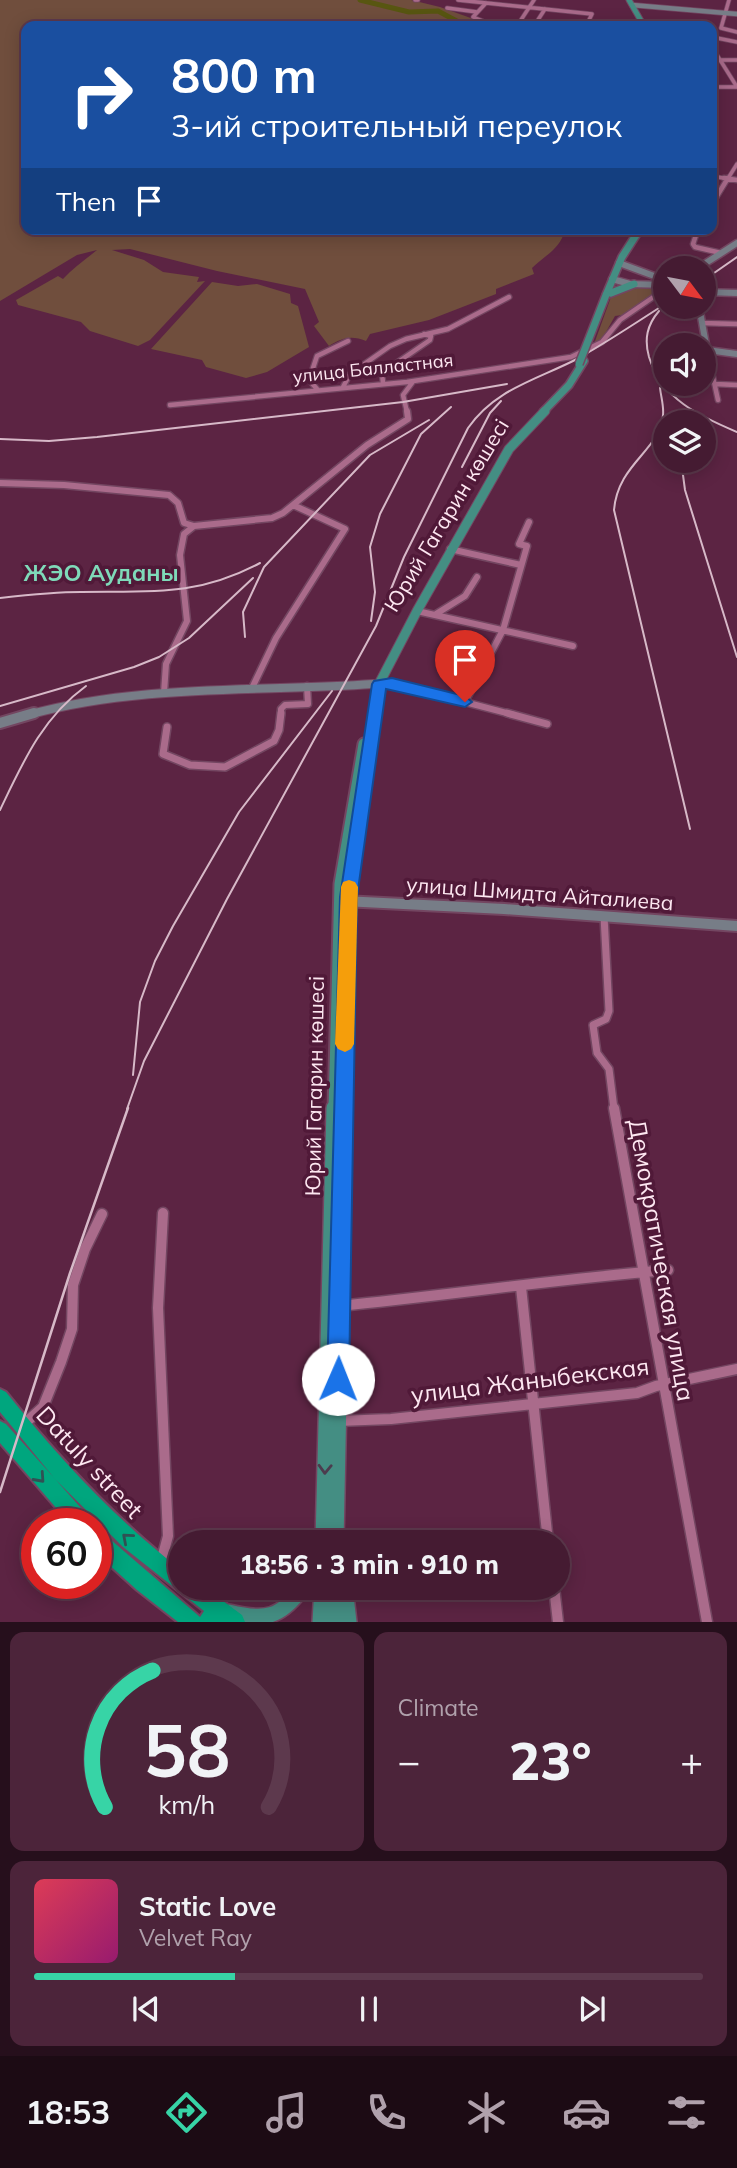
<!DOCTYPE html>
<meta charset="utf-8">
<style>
:root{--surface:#451b32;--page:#4c243a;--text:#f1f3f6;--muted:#b0a1ac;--line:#5d394d;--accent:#37d4a6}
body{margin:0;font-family:Mulish,sans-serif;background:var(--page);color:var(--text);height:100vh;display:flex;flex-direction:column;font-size:26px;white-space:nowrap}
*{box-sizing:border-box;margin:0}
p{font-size:23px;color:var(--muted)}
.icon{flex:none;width:38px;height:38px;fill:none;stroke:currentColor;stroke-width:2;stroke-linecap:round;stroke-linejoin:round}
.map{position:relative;height:1622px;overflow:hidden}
.details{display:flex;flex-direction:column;gap:10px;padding:10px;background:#260f1c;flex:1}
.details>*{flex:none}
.top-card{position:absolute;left:21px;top:21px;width:696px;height:214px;border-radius:14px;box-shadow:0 4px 18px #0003,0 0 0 2px var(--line);background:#1a4fa0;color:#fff;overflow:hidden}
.needle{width:46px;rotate:122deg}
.buttons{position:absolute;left:653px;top:256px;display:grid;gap:14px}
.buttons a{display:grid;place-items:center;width:63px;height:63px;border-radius:50%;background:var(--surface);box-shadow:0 4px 18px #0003,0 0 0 2px var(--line);font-size:35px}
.speed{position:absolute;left:21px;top:1508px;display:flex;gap:14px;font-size:35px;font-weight:700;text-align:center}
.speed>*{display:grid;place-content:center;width:91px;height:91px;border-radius:50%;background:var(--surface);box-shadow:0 4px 18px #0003,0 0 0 2px var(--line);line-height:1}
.speed .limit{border:10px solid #d22;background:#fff;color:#111}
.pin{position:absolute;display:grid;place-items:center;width:60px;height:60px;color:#fff;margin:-72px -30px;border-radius:50% 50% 50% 0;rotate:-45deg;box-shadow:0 0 7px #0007}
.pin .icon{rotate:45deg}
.me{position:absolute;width:77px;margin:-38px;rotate:1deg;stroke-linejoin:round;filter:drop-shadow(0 0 5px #0008)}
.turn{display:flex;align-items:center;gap:24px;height:147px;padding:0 35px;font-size:32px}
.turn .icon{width:91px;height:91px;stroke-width:2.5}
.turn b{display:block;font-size:49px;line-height:60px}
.then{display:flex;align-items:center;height:66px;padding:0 35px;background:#0003;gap:14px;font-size:26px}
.big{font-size:52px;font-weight:800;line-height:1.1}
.details .widget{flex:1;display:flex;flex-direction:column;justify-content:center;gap:10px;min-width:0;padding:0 24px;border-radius:14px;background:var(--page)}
.details .dial{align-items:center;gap:0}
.dial svg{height:182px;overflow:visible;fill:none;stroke:var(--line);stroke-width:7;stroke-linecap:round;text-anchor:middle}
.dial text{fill:var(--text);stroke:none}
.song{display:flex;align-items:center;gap:21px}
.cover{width:84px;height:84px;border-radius:10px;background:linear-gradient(135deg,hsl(350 70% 55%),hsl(320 70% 35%))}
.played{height:7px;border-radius:4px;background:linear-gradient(90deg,var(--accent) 30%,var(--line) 30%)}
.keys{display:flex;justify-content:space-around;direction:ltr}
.heat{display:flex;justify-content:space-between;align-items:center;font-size:38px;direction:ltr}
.details .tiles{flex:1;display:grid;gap:10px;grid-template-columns:1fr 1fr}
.widget:last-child{grid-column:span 2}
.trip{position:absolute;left:168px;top:1530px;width:402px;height:70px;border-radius:35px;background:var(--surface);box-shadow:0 4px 18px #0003,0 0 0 2px var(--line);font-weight:800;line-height:70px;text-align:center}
.tab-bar{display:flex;height:112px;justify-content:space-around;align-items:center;background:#1c0b14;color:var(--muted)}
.tab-bar .icon{width:49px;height:49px}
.tab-bar .selected{color:var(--accent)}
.tab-bar b{font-size:32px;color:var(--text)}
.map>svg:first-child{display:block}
.green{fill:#704e3d}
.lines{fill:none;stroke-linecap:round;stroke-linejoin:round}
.river{stroke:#585611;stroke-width:5}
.street-far4-casing{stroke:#734661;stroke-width:5}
.street-far3-casing{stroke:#734661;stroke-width:7}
.street-far2-casing{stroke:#734661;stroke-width:9}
.street-far1-casing{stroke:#734661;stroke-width:10}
.street-casing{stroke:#734661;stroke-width:13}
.secondary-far3-casing{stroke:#734661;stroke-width:6}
.secondary-far2-casing{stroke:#734661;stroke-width:9}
.secondary-far1-casing{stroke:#734661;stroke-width:10}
.secondary-casing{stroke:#734661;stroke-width:14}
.primary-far4-casing{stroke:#734661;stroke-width:7}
.primary-far3-casing{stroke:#734661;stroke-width:10}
.primary-far2-casing{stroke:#734661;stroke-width:11}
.primary-far1-casing{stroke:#734661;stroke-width:15}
.primary-casing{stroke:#734661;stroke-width:18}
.highway-casing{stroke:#734661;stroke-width:4}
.street-far4{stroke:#aa6b8b;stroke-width:3.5}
.street-far3{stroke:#aa6b8b;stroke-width:4.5}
.street-far2{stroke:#aa6b8b;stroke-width:6}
.street-far1{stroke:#aa6b8b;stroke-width:7}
.street{stroke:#aa6b8b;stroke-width:10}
.secondary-far3{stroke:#777d87;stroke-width:4.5}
.secondary-far2{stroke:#777d87;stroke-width:6}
.secondary-far1{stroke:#777d87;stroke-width:8}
.secondary{stroke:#777d87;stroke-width:10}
.primary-far4{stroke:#448e83;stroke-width:5}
.primary-far3{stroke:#448e83;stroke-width:7}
.primary-far2{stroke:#448e83;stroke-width:9}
.primary-far1{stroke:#448e83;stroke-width:11}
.primary{stroke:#448e83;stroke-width:15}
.highway{fill:#00a67e;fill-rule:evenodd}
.rail-far1{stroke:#d7b9c8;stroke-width:2}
.rail{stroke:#d7b9c8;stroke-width:2.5}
.primary-bridge-casing{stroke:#734661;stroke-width:10;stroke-linecap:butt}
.primary-bridge{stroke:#448e83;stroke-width:7}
.oneway{stroke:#4c3c4e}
.oneway2{stroke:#305154}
.route{fill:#1a73e8;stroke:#114b97;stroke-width:2}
.slow{fill:#f59e0b}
.labels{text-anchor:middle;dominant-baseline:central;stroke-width:7;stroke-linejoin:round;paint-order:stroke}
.far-street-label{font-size:18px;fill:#fde7f1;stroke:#501938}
.street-label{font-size:21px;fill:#fde7f1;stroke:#501938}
.neighbourhood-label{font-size:23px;font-weight:bold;fill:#7fdab9;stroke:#501938}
.near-street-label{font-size:24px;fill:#fde7f1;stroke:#501938}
</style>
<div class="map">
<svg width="737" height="1622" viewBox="0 0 737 1622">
<rect width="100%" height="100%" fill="#5c2443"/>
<path class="green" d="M0,0H411L440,7L493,26H26V229H565C561,249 545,255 532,268L534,274L496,289V294L429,320L370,334L366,341C351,335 342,338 329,346L314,326L319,322L305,289L217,271L130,249L112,250L144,260L163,272L199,277L197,282L205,281L150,340L138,346L90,331L81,322L18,305L16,300L58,276L63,279C73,268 85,260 97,250L77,255L0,301Z
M212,282L238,286L257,284L290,294L291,303L298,306L309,347L267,372L246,378L206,367L202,360L151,349Z
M636,286L655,289L656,293L622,315L615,316L602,339L594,344L611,297Z"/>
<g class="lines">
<path class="river" d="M360,0L409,12L438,11L466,26"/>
<g class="street-far4-casing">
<path id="street-far4" d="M415,0H418
M458,0L592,14L586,26
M729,0L721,28L737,32
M447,8L477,12
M483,21L473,17L486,3
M588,22L642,23
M517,26L534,0
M534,26L545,9
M712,37L737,42
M712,47L737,87
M712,60H737
M712,87H736
M712,176L734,180
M727,180L737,164"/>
</g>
<g class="street-far3-casing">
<path id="street-far3" d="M724,178L737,180
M712,204L728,178
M698,229L693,244L695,247L721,253
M702,323L737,324
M707,350L718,400
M383,383L382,373L430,340L431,336L424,334
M715,384L737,385
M343,387L350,374L390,346L406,339L448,329L509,297
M317,389L309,380L317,356L348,341
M170,405L407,382L571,357L602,342L620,320L665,289
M407,412L403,395L412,383"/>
</g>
<g class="street-far2-casing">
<path id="street-far2" d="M0,483L64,485L169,495L178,503L184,523L194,526
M450,549L521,565
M417,611L573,646
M436,614L465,596L477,577
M377,684L392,683L514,715
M252,688L276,638L345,529L293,505
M164,693L166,664L187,621L180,555L184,534L194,526L272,518L283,513L367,445L408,419L407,411
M465,702L503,630L527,546L519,544L529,522
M281,715V709L285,705L308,704L307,686"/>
</g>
<g class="street-far1-casing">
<path id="street-far1" d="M507,713L547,724
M167,727L163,754L190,765L225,767L274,741L279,730L281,713
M604,916L609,1011L606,1019L593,1025L597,1053L609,1069L614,1109"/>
</g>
<g class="street-casing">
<path id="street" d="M614,1108L707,1622
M521,1287L548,1542
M339,1306C449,1295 558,1279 668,1270
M338,1421L391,1419L637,1393L656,1386L737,1369
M22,1426L43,1407L61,1362L72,1329L73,1285L85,1249L102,1214
M161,1562L168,1536L158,1308L163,1213
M554,1587L558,1622"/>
</g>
<g class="secondary-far3-casing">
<path id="secondary-far3" d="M632,5L737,14"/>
</g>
<g class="secondary-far2-casing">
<path id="secondary-far2" d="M619,263L665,280
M698,268L737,243
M612,279L630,284L665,285
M704,292L737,293
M699,306L707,350L737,354"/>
</g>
<g class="secondary-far1-casing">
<path id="secondary-far1" d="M28,715C139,684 259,692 373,684"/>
</g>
<g class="secondary-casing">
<path id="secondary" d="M0,723L34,713
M343,901L504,909L737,926"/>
</g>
<g class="primary-far4-casing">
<path id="primary-far4" d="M629,0L644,26"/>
</g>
<g class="primary-far3-casing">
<path id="primary-far3" d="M606,295L622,257L640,229
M606,295L634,284
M543,412L569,385L584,361"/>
</g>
<g class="primary-far2-casing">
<path id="primary-far2" d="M375,715L379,684L417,611L509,449L545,411"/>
</g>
<g class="primary-far1-casing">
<path id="primary-far1" d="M334,1109L340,884L364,744
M345,1109L349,901L375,713"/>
</g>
<g class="primary-casing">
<path id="primary" d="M323,1542L334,1108
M336,1542L345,1108
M345,1587L349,1622
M229,1612C265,1621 281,1618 303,1587
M320,1622L322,1587
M334,1622L335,1587"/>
</g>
<g class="highway-casing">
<path id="highway" d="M0,1389L6,1392C58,1457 114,1518 180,1569V1587H204L242,1615L245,1622H178L137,1590L96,1553V1531L103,1533L200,1617L204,1611L123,1547L55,1479L0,1412Z
M0,1421L6,1424L89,1517L91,1524H70L0,1443Z"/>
</g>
<use href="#street-far4" class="street-far4"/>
<use href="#street-far3" class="street-far3"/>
<use href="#street-far2" class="street-far2"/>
<use href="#street-far1" class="street-far1"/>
<use href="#street" class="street"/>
<use href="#secondary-far3" class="secondary-far3"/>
<use href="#secondary-far2" class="secondary-far2"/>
<use href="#secondary-far1" class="secondary-far1"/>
<use href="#secondary" class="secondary"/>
<use href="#primary-far4" class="primary-far4"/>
<use href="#primary-far3" class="primary-far3"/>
<use href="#primary-far2" class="primary-far2"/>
<use href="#primary-far1" class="primary-far1"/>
<use href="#primary" class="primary"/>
<use href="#highway" class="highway"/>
<path class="rail-far1" d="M704,280L737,257
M659,311C647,325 644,339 649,357C662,399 699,416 737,432
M660,388C661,397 664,406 663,415C660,451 618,463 614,510L690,829
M0,439L49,441L97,437L403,402L507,384
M681,460L685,490L737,657
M462,467L490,413L501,401
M0,598C27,595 54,592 81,592C150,591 196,597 260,563
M371,621L375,592L370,547L380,514L421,434L451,407
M245,637L243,612L264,567L370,455L429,420
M0,706L134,667L159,657L189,638L253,578
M0,810C23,762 42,718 86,686
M133,1075L140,1002L155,961L173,926L239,812L332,691
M127,1109L144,1061L227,899L376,626L404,557L468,428C495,389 536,380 577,359C607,342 636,323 665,304"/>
<path class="rail" d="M0,1492L70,1273L128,1108"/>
<g class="primary-bridge-casing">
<path id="primary-bridge" d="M579,364L606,295"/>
</g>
<use href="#primary-bridge" class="primary-bridge"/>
</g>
<defs><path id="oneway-chevron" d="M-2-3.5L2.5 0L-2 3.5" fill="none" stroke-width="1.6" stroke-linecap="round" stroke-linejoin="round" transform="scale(1.75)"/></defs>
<use class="oneway" href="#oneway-chevron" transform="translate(325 1469) rotate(92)"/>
<g class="oneway2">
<use href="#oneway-chevron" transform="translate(40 1478) rotate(48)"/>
<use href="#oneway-chevron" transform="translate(127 1538) rotate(-139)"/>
</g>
<path class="route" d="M392,678L465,696L472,702L465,707L386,689L357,897L349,1379L346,1387L338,1391L330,1387L327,1379L340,897L372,684L374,681Z"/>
<path class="slow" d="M349,880L355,882L358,887L354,1044L351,1049L345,1052L338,1049L335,1044L341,887L343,882Z"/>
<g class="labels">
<g class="far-street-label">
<text transform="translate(373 368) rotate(-6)">улица Балластная</text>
</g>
<g class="street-label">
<text transform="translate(446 515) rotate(-59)">Юрий Гагарин көшесі</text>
<text transform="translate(540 893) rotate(4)">улица Шмидта Айталиева</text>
<text transform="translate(314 1086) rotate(-89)">Юрий Гагарин көшесі</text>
</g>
<g class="neighbourhood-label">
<text x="101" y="572">ЖЭО Ауданы</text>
</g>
<g class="near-street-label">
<text transform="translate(662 1260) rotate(80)">Демократическая улица</text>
<text transform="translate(530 1380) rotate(-7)">улица Жаныбекская</text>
<text transform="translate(90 1462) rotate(47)">Datuly street</text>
</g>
</g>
</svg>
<div class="buttons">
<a><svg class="needle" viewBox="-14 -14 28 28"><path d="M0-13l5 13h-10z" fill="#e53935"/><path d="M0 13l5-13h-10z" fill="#b0a1ac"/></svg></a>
<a><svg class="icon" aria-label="sound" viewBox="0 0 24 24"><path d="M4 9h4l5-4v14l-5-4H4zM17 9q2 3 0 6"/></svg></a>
<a><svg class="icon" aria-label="layers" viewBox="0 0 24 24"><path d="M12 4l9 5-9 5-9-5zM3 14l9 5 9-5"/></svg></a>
</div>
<div class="speed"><div class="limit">60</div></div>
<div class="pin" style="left:465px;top:702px;background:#d93025"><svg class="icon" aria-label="arrive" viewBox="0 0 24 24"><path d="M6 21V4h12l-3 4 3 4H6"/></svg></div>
<svg class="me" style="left:338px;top:1379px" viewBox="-20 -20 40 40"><circle r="19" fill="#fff"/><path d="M0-13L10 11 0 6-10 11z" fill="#1a73e8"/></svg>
<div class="trip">18:56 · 3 min · 910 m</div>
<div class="top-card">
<div class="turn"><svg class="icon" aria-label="right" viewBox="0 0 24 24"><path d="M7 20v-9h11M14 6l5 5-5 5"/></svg><div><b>800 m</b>3-ий строительный переулок</div></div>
<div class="then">Then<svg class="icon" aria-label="arrive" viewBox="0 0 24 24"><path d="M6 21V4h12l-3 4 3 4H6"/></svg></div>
</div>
</div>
<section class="details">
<div class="tiles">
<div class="widget dial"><svg viewBox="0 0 100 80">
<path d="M14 69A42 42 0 1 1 86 69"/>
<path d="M14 69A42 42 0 0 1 35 9" stroke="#37d4a6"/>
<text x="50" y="56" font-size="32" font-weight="700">58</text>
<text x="50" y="72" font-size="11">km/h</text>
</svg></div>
<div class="widget"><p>Climate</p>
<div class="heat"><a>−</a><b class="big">23°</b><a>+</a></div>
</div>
<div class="widget">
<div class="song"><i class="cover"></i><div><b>Static Love</b><p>Velvet Ray</p></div></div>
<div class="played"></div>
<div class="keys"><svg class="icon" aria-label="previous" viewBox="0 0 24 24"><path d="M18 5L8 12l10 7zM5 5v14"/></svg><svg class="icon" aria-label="pause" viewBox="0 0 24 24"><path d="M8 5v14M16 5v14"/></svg><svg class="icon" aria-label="next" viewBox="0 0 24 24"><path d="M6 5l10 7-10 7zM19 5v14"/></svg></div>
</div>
</div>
</section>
<nav class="tab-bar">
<b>18:53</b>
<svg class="icon selected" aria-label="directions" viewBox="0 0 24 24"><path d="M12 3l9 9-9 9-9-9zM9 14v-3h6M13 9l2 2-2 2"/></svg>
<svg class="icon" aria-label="music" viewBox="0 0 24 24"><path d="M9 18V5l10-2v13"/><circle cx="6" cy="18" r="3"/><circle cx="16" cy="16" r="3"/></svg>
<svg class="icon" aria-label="phone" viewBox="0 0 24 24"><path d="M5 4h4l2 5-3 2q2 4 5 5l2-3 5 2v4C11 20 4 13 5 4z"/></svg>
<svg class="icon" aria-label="climate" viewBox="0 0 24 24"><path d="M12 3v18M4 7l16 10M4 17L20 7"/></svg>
<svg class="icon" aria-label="car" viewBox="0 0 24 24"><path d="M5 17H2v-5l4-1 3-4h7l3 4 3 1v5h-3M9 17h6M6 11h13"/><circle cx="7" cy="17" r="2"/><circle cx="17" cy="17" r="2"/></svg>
<svg class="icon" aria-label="filters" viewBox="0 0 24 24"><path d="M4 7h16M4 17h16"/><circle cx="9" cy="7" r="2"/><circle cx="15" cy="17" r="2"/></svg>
</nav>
